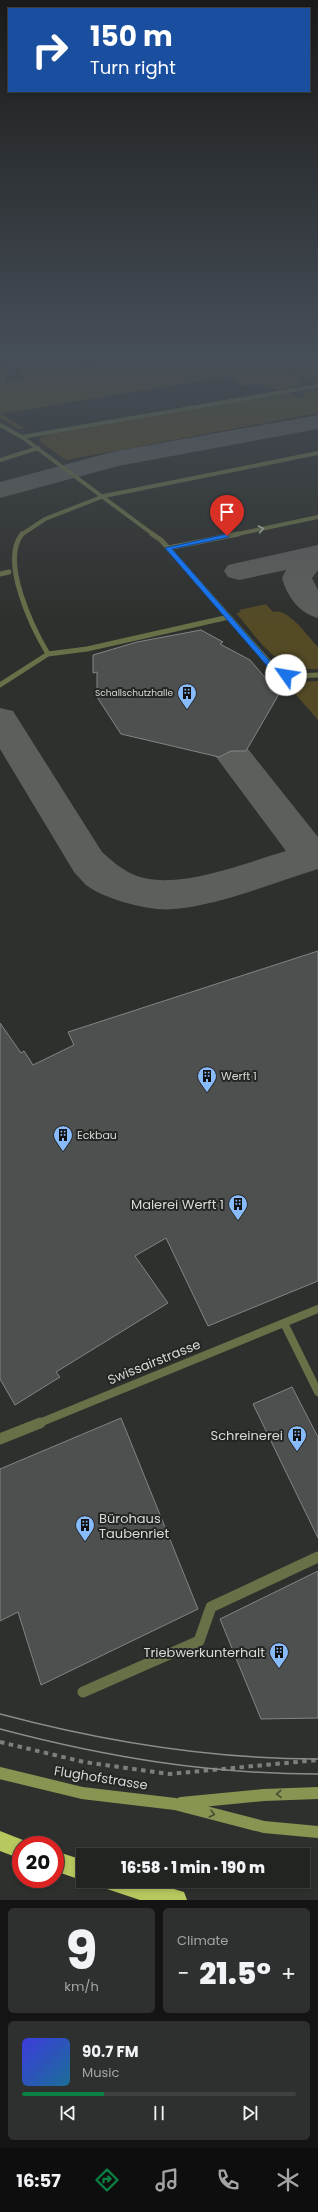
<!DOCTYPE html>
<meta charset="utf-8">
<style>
:root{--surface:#222422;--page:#2e302f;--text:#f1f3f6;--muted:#a2a4a5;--line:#3f4140;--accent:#0b8043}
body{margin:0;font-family:Poppins,sans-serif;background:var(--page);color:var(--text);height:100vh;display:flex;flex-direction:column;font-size:15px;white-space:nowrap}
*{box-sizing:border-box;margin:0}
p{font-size:13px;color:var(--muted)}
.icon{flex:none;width:22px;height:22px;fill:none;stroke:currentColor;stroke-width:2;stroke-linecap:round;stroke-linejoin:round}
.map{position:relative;height:1900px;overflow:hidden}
.side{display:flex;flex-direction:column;gap:8px;padding:8px;background:#131413;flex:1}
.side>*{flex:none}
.top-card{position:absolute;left:8px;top:8px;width:302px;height:84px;border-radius:0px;box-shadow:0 2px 6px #0003,0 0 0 1px var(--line);background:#1a4fa0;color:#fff;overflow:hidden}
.speed{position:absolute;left:12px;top:1836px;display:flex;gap:8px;font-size:20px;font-weight:700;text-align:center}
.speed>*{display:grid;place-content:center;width:52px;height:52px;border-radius:50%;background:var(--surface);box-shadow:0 2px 6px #0003,0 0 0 1px var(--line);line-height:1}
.speed .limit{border:6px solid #d22;background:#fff;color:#111}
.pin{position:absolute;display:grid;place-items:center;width:34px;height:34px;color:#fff;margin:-41px -17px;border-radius:50% 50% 50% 0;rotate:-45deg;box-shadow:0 0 4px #0007}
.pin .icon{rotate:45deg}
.me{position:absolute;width:44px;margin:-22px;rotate:302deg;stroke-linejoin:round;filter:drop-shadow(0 0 3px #0008)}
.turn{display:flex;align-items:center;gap:14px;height:84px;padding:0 16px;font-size:18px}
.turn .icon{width:52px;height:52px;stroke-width:2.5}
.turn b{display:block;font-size:28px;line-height:34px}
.big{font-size:30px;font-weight:800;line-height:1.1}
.side .tile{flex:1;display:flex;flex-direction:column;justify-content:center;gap:6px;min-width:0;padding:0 14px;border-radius:6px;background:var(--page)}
.side .dial{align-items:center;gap:0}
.dial b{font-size:52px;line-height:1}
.song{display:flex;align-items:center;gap:12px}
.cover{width:48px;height:48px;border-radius:6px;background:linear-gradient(135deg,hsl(240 70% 55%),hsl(200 70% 35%))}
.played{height:4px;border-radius:2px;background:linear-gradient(90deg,var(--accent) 30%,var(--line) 30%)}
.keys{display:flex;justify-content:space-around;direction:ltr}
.heat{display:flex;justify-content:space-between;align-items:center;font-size:22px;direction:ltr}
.side .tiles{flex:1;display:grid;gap:8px;grid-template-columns:1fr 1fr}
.tile:last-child{grid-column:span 2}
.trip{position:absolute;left:76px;top:1848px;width:234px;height:40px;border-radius:0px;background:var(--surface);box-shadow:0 2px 6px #0003,0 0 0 1px var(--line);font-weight:800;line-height:40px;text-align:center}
.tab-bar{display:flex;height:64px;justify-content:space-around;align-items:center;background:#0e0e0e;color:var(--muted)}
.tab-bar .icon{width:28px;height:28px}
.tab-bar .active{color:var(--accent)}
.tab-bar b{font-size:18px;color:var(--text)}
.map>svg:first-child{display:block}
.green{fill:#544a26}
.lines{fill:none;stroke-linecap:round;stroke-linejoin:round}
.taxiway{fill:#5d5f5c;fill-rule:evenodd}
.building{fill:#4d504e;stroke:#818583}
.path{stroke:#7d7f7d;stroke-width:4;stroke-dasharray:4.5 4.5;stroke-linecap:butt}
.service-far3{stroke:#687048;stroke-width:4}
.service-far2{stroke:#687048;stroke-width:5}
.service-far1{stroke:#687048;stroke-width:8}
.service{stroke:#687048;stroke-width:11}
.secondary{stroke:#889452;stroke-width:12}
.motorway{fill:#b7c85f;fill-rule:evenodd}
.tram{stroke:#8c8e8b;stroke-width:1.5}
.oneway{stroke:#b6baad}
.oneway2{stroke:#474c33}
.route{fill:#1a73e8;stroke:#114b97}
.labels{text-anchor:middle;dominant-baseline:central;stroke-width:4;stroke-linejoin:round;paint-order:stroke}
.far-poi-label{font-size:9px;fill:#d8dad8;stroke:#242623;text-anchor:end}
.poi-label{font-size:11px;fill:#d8dad8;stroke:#242623;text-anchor:start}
.near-poi-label{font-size:13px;fill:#d8dad8;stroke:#242623;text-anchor:end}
.near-street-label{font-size:13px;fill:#d8dad8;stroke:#242623}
</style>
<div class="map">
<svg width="318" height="1900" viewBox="0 0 318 1900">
<rect width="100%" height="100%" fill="#2e302d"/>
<path class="green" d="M6,357H74L86,369L156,357H318V383C307,383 297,372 292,365L282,364L303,381L304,384L279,390L257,384L242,386L230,376L1,414L25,429H18L0,418V379L6,380L0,373V364L13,380L23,378Z
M318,390V413L66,460L39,441L40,438L46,435L289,393L298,397L305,396L301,392Z
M266,604L273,612C289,608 307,636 318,647V669C276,672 261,642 236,613L241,612L239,610Z
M318,681V720L291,689L297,682Z"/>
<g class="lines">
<path class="taxiway" d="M318,415V429L118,466L0,498V482L116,451Z
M318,545V570L312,578L318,590V618C299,613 287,596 282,578L286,570L239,580L228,577L224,571L228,565Z
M193,691L205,695L318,837V869C273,883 220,905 174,909C151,912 104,899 86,885C82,881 78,876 74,872L0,749V708L13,711L102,852C112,861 120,868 132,874C173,893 244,863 286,851L175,702L181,695Z"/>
</g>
<path class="building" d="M201,630L223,642L220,644L250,660L279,694L246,751H231L219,757L121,734L97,697V672L93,673V655L137,642Z
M318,951V1281L208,1326L166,1238L135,1256L168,1303L56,1372L60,1377L15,1405L0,1379V1023L21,1053L24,1051L33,1065L74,1045L68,1032Z
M292,1387L318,1437V1538L253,1404Z
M121,1418L198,1609L41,1685L18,1612L0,1621V1469Z
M318,1571V1718L261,1719L220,1619Z"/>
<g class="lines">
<path class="path" d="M0,1742L84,1762L169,1774L318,1760"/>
<path class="service-far3" d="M0,376L4,380
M0,425L22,437L154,535
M22,437L318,386
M0,460L38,448
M21,535L45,519L104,496L318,453
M233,535L318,517"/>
<path class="service-far2" d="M22,534C0,561 32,627 48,654
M152,534L161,540L275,669L294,676L318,675
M168,548L238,534
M0,574L9,572
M0,685L48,654L87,649L229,617"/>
<path class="service-far1" d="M284,1323L318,1392
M37,1424L318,1309"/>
<path class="service" d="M0,1439L40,1423
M83,1692L199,1641L211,1607L318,1557"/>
<path class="secondary" d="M0,1773L82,1793L175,1804L264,1827L318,1832
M181,1803L264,1795L318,1793"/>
<path class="motorway" d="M0,1831L28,1842L30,1845H21V1859L0,1851Z
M55,1851L83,1860L84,1881L55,1871Z
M100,1881H147L184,1892L187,1900H140L104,1888Z"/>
<path class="tram" d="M0,1714C105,1742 209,1759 318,1759
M0,1729C106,1757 208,1774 318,1774"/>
</g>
<defs><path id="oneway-chevron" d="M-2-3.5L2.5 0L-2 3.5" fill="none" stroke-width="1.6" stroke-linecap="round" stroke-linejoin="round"/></defs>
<use class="oneway" href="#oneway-chevron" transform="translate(261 529) rotate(-12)"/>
<g class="oneway2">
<use href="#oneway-chevron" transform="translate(279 1794) rotate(178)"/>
<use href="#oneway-chevron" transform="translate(212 1814) rotate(14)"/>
</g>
<linearGradient id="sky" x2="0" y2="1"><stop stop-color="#191a19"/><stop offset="0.57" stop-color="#464e57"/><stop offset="1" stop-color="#464e57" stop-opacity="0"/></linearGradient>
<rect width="318" height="623" fill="url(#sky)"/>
<path class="route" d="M227,534L229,537L172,549L273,665L289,673V676H284L268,667L165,548Z"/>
<defs>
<g id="building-pin" transform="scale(1)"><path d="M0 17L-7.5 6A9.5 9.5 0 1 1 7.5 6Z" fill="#87bbfb" stroke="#242623"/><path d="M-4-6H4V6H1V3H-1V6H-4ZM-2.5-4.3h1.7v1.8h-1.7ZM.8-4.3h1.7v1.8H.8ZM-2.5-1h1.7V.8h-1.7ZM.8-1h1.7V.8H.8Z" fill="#111"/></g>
</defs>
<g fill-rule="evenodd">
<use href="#building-pin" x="187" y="693"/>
<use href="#building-pin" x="207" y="1076"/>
<use href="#building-pin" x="63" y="1135"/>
<use href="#building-pin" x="238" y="1204"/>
<use href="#building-pin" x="297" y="1435"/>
<use href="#building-pin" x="85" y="1525"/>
<use href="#building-pin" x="279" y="1652"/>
</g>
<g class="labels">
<g class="far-poi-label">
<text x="173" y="693">Schallschutzhalle</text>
</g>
<g class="poi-label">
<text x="221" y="1076">Werft 1</text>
<text x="77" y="1135">Eckbau</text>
</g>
<g class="near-poi-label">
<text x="224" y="1204">Malerei Werft 1</text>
<text x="283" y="1435">Schreinerei</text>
<text x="99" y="1518" text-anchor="start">Bürohaus<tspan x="99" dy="15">Taubenriet</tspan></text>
<text x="265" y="1652">Triebwerkunterhalt</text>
</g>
<g class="near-street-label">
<text transform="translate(154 1362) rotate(-22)">Swissairstrasse</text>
<text transform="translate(101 1778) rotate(9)">Flughofstrasse</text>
</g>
</g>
</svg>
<div class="speed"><div class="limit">20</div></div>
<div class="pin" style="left:227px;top:536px;background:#d93025"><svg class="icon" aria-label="arrive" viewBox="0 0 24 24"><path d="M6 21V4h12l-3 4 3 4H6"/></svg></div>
<svg class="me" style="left:286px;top:675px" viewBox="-20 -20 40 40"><circle r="19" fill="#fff"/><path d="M0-13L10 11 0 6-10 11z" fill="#1a73e8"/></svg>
<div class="trip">16:58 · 1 min · 190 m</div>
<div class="top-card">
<div class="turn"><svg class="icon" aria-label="right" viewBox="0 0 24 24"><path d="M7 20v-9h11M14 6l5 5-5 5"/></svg><div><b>150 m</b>Turn right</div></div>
</div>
</div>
<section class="side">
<div class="tiles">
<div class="tile dial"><b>9</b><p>km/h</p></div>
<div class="tile"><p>Climate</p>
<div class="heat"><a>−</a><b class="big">21.5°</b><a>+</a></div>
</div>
<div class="tile">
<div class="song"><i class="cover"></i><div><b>90.7 FM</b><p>Music</p></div></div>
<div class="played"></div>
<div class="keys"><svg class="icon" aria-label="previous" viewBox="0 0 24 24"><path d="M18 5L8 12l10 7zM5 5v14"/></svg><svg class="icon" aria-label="pause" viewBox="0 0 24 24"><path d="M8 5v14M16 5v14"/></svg><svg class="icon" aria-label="next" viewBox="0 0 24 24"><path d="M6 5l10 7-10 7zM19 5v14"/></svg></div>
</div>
</div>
</section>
<nav class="tab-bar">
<b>16:57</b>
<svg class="icon active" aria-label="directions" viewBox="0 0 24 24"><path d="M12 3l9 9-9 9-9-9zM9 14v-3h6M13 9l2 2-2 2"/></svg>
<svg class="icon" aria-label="music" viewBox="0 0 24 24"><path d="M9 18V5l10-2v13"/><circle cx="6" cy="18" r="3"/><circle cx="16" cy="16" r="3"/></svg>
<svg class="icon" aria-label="phone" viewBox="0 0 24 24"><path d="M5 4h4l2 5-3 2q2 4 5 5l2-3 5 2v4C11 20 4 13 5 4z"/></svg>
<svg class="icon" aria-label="climate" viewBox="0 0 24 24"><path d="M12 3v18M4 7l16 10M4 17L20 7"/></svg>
</nav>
